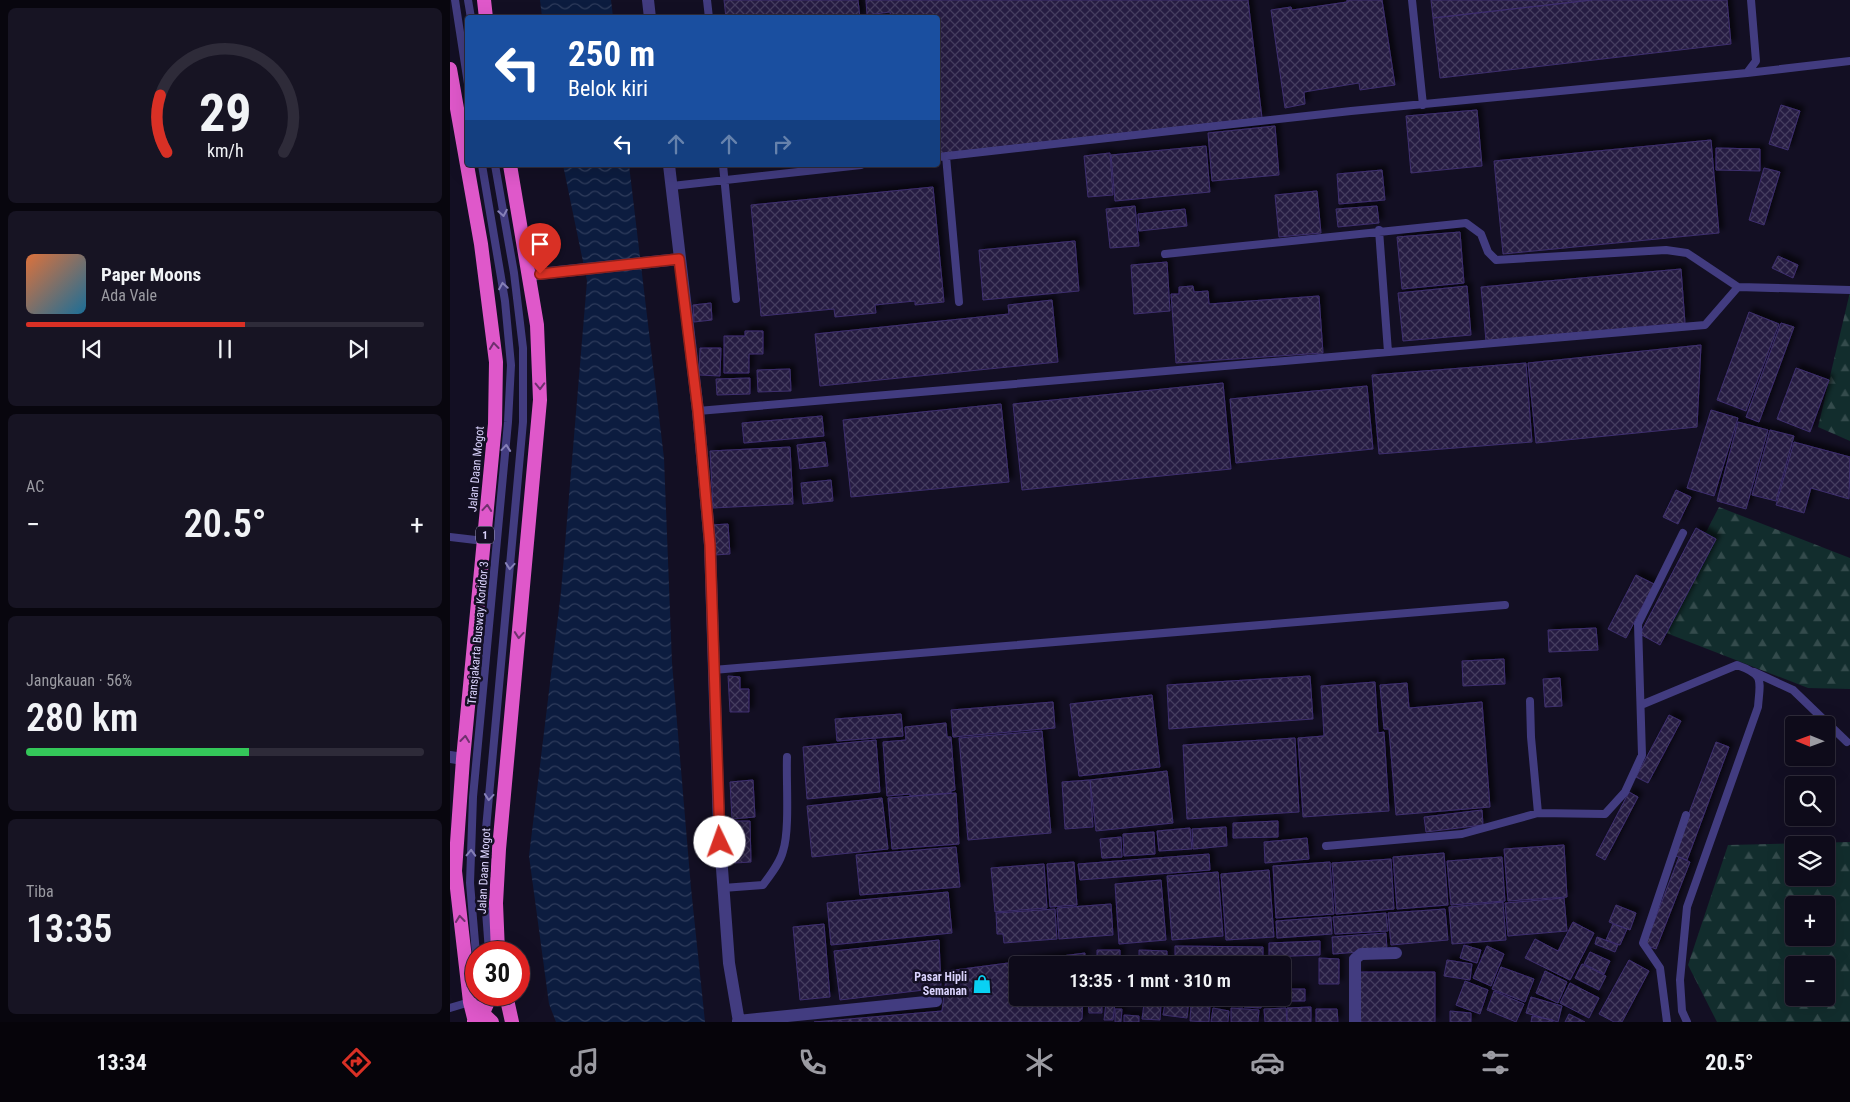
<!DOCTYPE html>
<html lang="id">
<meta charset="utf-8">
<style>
:root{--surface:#0e0b1a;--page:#171423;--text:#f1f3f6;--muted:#9b9ba2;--line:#2e2b39;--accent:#d93025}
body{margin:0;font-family:"Roboto Condensed",sans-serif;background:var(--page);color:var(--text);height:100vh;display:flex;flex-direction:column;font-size:19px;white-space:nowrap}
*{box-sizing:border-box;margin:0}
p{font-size:16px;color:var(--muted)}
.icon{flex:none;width:28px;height:28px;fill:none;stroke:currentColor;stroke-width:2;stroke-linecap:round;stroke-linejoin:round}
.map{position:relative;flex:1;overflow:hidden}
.panel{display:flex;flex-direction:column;gap:8px;padding:8px;background:#08060e;width:450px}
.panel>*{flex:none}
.guide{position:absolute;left:15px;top:15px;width:475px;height:152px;border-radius:5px;box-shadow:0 5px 20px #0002,0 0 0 1px var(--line);background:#1a4fa0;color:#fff;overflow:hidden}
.needle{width:32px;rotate:271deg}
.buttons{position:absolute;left:1335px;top:716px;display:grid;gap:10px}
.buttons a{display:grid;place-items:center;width:50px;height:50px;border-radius:5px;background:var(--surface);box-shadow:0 5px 20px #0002,0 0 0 1px var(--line);font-size:25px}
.speed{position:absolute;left:15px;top:941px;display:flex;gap:10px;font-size:25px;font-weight:700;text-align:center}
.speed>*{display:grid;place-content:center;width:65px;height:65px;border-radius:50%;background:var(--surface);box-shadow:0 5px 20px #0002,0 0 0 1px var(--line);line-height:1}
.speed .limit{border:8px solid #d22;background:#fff;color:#111}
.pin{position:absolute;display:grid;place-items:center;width:42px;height:42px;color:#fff;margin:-51px -21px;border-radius:50% 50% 50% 0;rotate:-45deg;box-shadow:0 0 5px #0007}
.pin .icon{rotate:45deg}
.me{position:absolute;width:55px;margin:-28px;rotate:357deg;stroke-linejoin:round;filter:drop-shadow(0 0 4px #0008)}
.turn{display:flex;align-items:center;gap:18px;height:105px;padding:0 20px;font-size:22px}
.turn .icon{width:65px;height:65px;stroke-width:2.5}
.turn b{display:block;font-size:35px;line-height:42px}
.lanes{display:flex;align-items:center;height:48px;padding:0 20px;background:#0003;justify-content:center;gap:25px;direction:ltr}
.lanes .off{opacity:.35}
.big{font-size:38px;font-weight:600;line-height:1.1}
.panel .card{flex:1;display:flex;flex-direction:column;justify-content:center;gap:8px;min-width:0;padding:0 18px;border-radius:8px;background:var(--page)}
.panel .dial{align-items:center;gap:0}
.dial svg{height:130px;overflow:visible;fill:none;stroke:var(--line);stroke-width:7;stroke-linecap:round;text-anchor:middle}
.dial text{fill:var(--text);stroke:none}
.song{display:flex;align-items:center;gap:15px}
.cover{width:60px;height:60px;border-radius:8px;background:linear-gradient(135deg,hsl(20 70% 55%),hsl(200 70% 35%))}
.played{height:5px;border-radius:2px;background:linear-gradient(90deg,var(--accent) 55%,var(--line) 55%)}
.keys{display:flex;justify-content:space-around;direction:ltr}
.heat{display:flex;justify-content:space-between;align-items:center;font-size:28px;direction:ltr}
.charge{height:8px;border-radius:4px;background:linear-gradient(90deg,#34c759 56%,var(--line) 0)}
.trip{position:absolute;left:559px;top:956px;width:282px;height:50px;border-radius:5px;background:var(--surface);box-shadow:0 5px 20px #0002,0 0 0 1px var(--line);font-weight:600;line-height:50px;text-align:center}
.dock{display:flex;height:80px;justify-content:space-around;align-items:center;background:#06040a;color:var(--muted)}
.dock .icon{width:35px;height:35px}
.dock .on{color:var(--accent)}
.dock b{font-size:22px;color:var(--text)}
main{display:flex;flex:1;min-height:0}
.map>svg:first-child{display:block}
.forest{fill:url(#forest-firs);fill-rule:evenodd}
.water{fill:url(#water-waves)}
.building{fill:url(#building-cross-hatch);stroke:#3e2f6e;filter:url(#shadow)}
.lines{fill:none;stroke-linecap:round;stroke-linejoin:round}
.service{stroke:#423c80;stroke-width:8}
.minor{stroke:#423c80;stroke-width:12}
.trunk{stroke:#df58ca;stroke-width:14}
.oneway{stroke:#8680b8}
.oneway2{stroke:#6f306e}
.route-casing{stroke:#8d1f18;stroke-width:12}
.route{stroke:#d93025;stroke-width:9}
.labels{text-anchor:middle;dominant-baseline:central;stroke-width:5;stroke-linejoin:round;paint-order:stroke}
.shield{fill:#130f23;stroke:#9e98bc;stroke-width:1}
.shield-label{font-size:11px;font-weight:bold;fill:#dad3fd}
.street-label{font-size:12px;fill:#dad3fd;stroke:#130f23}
.poi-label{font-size:12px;font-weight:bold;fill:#dad3fd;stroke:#130f23;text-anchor:end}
</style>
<main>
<section class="panel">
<div class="card dial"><svg viewBox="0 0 100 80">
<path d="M14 69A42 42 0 1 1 86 69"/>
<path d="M14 69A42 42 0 0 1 10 34" stroke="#d93025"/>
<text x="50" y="56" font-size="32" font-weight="700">29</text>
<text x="50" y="72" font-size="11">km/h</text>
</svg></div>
<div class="card">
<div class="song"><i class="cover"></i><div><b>Paper Moons</b><p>Ada Vale</p></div></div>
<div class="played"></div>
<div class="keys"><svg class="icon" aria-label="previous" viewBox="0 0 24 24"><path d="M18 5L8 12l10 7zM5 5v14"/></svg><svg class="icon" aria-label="pause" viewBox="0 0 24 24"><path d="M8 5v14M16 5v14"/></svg><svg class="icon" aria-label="next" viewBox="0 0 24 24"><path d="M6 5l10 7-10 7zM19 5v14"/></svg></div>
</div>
<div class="card"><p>AC</p>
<div class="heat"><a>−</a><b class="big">20.5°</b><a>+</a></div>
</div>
<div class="card"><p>Jangkauan · 56%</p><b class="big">280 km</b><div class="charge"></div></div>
<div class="card"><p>Tiba</p><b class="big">13:35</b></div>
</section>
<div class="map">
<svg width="1400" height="1022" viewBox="0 0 1400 1022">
<defs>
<pattern id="forest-firs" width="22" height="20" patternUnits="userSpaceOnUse" patternTransform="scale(1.25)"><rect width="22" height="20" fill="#122d2d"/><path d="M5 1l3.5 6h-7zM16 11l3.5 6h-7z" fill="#344b4c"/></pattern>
<pattern id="water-waves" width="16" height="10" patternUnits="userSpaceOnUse" patternTransform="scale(1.25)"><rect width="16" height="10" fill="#0c1c3f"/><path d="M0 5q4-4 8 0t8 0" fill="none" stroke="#2f3c5c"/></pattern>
<pattern id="building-cross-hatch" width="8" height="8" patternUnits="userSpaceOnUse" patternTransform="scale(1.25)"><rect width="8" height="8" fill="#261c43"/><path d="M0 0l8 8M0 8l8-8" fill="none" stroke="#453c5f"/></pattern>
<filter id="shadow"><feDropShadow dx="4.5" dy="-4.5" stdDeviation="2.5" flood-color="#0009"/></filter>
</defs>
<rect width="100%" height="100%" fill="#130f23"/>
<path class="forest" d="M1400,292V441L1368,427Z
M1269,507L1400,558V689L1358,688L1206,629Z
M1400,842V1022H1267L1238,965L1278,845ZM1344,845H1376V878H1344ZM1344,905H1376V938H1344ZM1344,965H1376V998H1344Z"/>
<path class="water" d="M90,0H161L163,17H92Z
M113,165H179L214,458L222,663L241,888L255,1022H106L99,1004L79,856L111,592L137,281Z"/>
<path class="building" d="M274,0H408L410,18H276Z
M416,0H798L812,118L488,155V18H441L440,12L417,15Z
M897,0H932L945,85L910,90L909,83L854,92L855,104L835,108L821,10L841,7L842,10L897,2Z
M981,0H1142L983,18Z
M1142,0H1277L1281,44L990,78L983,18Z
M1331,105L1350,111L1338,150L1319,144Z
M1027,110L1032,166L961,173L956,116Z
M825,126L829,175L762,181L758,133Z
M1261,140L1269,233L1053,254L1044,161Z
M756,146L760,192L665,201L661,155Z
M1266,148L1310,149V171L1266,170Z
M660,153L663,195L638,197L634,156Z
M1314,168L1330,172L1314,225L1299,220Z
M932,170L935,200L889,204L887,174Z
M483,187L494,302L465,305V301L425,305L426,313L385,317L384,309L311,316L301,205Z
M867,191L871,233L829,237L825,195Z
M685,206L689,246L660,248L656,209Z
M927,206L929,223L888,227L886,209Z
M735,209L737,226L689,231L688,214Z
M1010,232L1014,283L952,289L947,237Z
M625,241L629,291L533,300L529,250Z
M1328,256L1348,265L1343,278L1322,268Z
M717,262L720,311L684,314L681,265Z
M1231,269L1235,323L1036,341L1031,287Z
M743,286L744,292L758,291L759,304L869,296L873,353L726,363L721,294H729V287Z
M1017,286L1021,335L953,341L948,293Z
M602,300L608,362L370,386L365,334L559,314L558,305Z
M261,303L262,320L244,322L243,305Z
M1299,312L1329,324L1296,411L1267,400Z
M1331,323L1344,327L1309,422L1296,417Z
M295,331H313V354H299V373H274V336H295Z
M1251,345L1247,427L1086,443L1078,363Z
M250,348H271L270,376L249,375Z
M1076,363L1082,442L929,454L922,375Z
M1346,368L1379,380L1360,432L1327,419Z
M340,369L341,391L308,392L307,370Z
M300,378V394L267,395L266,379Z
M773,383L781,469L572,490L563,404Z
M917,386L923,449L786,463L780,399Z
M551,404L559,482L401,497L393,420Z
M1261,410L1288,418L1264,496L1237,488Z
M372,416L374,436L294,443L292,423Z
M1288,422L1318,430L1296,509L1267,501Z
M1320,430L1344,436L1326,501L1302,495Z
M375,442L378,466L350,469L347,445Z
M1344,442L1400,457L1399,499L1361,488L1354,513L1326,505Z
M340,447L343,504L263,508L260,451Z
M381,480L383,501L353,504L351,483Z
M1226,490L1241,497L1228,524L1213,517Z
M278,524L280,554L264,555L261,525Z
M1246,528L1266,539L1210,645L1190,634Z
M1186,575L1204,584L1176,638L1158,629Z
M1146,628L1148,650L1099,652L1098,630Z
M1054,659L1055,684L1013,686L1012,661Z
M278,676L290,677V689H299V712H280Z
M860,676L863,719L719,729L717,685Z
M1110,678L1112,706L1095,707L1093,679Z
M925,682L928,733L934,732L939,811L853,817L848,738L874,736L871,686Z
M957,683L959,708L1032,702L1040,807L946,815L939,729H934L930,685Z
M702,695L710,767L629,776L620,704Z
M603,702L605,728L503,737L501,710Z
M451,714L453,736L387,741L385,719Z
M1219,715L1231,721L1198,783L1186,777Z
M496,723L497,737H501L505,790L501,791V793L460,796V794L437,796L433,742L456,740L455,727Z
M592,731L601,833L518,840L509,738Z
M845,738L849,812L737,819L733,745Z
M426,740L430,792L357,799L353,747Z
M1266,742L1279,747L1237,860L1223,855Z
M717,771L723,823L646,831L640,780Z
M303,780L305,817L282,819L280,782Z
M640,780L643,827L615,829L612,782Z
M1179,792L1188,797L1155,860L1146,855Z
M506,793L509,844L442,849L438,798Z
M432,798L438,849L362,857L357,806Z
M1032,810L1033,825L976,832L974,817Z
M284,821H300L301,862L285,863Z
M828,821V837L783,838V823Z
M776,827L777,846L743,849L742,829Z
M740,828L742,849L709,851L707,831Z
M704,832L705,854L674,856L673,834Z
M671,837L672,857L652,858L650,839Z
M857,838L859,859L815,863L814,842Z
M1114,845L1117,897L1058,901L1054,849Z
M506,847L510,887L410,895L406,855Z
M994,853L998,905L947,909L943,857Z
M759,854L760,870L630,880L628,864Z
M1052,857L1055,901L1001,905L997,861Z
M1229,857L1240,862L1206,949L1195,945Z
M941,859L944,909L886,914L882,863Z
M624,862L627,905L600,907L597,864Z
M880,862L884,914L826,918L823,866Z
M594,864L597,908L545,912L541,868Z
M819,870L824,937L776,940L771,874Z
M768,872L773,936L722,940L717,876Z
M711,880L716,940L669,944L665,884Z
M498,892L502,933L381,945L377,903Z
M1114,898L1117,931L1058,936L1055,903Z
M1053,902L1056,940L1002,944L999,907Z
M661,904L663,935L609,939L607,908Z
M1166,905L1186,913L1180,930L1159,922Z
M605,909L607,939L554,943L553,934H547L546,913Z
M995,909L998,940L941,945L938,913Z
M936,913L938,931L885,934L883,917Z
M881,917L882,934L827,938L826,921Z
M1123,922L1144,933L1120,980L1075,958L1085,939L1108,951Z
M374,924L380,997L350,1000L343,927Z
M1163,924L1177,929L1170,945L1156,940Z
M936,933L937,950L883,954L882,937Z
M1147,937L1168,945L1165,952L1145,944Z
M489,940L491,988L390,1000L384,951Z
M870,941V955L819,957V943Z
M1014,945L1031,950L1027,963L1010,958Z
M725,946L813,947V959H794V965H730V958H725Z
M1037,946L1054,954L1041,986L1023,978Z
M647,950H670V965H647Z
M689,950L717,951V965H689Z
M1140,952L1160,961L1154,974L1134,964Z
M635,953L634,965H568V998H633L632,1019L628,1022H364L492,1011L497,971Z
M819,958L834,959L833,977L832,965H819Z
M869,958L889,959V984H869Z
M997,960L1022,964L1020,980L994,976Z
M1179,960L1199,971L1172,1022H1164L1149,1014Z
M1132,964L1156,976L1149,990L1125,978Z
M1051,967L1084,979L1075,1002L1042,989Z
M1095,971L1117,982L1108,1003L1086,993Z
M909,972H985V1022H909Z
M1015,981L1038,990L1030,1014L1006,1005Z
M1120,983L1149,998L1139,1018L1110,1003Z
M832,989H855V1001H824V998H832Z
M1044,991L1074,1004L1066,1022L1037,1010Z
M1081,997L1112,1006L1108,1022L1076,1013Z
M716,998L739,1000L737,1018L713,1015Z
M751,998H774V1005L751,1004Z
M775,998H793V1007L775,1006Z
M794,998H812L811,1008L794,1007Z
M638,1002H652V1013H639Z
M656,1003H665L663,1020H654Z
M694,1004L711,1005L710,1020L692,1019Z
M741,1004L760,1005L759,1022L740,1021Z
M861,1007V1022H837V1008Z
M763,1008L779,1011L778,1022H761Z
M781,1008L809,1010L808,1022H781Z
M836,1008L837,1022H815L814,1009Z
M665,1009H672L671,1022H665Z
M866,1009H887L888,1022H866Z
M1000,1011L1021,1013V1022H1000Z
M1119,1014L1135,1022H1115Z
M674,1015L689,1016V1022H674Z
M1082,1016L1103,1020V1022H1081Z"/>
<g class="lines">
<path class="service" d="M5,0L18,84
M18,0L21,18
M257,0L259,18
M962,0L973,105
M1297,73L1400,61
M496,156L509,302
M488,157L901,111L1297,73L1306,61L1301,0
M273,165L286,299
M222,186L411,165
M929,230L938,352
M715,254L1016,223L1031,234L1038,252L1046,260L1216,250L1237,253L1288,287
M248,411L1255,325L1288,287L1400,290
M0,537L34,541
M263,670L1055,605
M1304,672L1343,690L1397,742
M1191,705L1287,665C1315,675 1310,680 1308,707L1237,907L1230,980L1232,1011L1237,1022
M1088,813L1155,814L1175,792L1192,755L1188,624L1233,533
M876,846L1012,834L1088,813L1081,737L1080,701
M273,888L313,885C321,874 330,863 333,851C340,830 336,781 337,757
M39,952L34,884L35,840L73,422V348L64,273L45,165
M26,954L20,883L23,797L58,422L61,365L55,301L32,165
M0,1008L20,1002L26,982
M1217,1022L1210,968L1193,943L1236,815"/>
<path class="minor" d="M198,0L200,18
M219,165L248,411L260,545L269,828L279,963L289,1022
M79,275L229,259
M0,757L13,759
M288,1021L486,1001
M905,1022V959L911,954L946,953"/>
<path class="trunk" d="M34,0L36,18
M0,69L31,244L46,362L45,424L13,759L5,871L20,1002L25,1022
M48,952L46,903L49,849L90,400L87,325L60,165
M56,995L62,1022
M26,1007L42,1022
M24,1021L33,1013L41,995"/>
</g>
<defs><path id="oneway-chevron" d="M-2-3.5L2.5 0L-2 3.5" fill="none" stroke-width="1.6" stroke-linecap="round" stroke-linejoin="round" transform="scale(1.25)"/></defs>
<g class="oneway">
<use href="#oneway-chevron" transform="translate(53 213) rotate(80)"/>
<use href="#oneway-chevron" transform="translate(53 286) rotate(-99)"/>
<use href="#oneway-chevron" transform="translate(56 448) rotate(-85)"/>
<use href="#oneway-chevron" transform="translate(60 566) rotate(95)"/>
<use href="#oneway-chevron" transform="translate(39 797) rotate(95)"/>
<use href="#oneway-chevron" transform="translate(21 853) rotate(-88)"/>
</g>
<g class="oneway2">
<use href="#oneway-chevron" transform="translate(44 346) rotate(-96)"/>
<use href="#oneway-chevron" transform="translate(90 386) rotate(89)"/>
<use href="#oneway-chevron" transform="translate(37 508) rotate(-85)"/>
<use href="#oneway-chevron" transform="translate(69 635) rotate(95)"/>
<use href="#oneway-chevron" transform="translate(15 739) rotate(-84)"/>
<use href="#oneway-chevron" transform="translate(10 919) rotate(-96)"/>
</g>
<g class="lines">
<g class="route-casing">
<path id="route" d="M90,274L229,259L248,411L260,545L270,842"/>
</g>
<use href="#route" class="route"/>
</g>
<defs>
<g id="shop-bare" transform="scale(1.5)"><path d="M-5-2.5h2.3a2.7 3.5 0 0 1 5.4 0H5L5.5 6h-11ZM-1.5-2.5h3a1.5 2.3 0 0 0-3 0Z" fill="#09d1f3" stroke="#130f23" stroke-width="2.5" paint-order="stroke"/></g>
</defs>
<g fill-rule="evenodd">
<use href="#shop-bare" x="532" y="984"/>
</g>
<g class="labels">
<rect class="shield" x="26" y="526.5" width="18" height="17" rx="4"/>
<g class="shield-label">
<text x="35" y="535">1</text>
</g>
<g class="street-label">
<text transform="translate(26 469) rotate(-85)">Jalan Daan Mogot</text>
<text transform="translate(28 633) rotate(-85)">Transjakarta Busway Koridor 3</text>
<text transform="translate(34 871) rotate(-87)">Jalan Daan Mogot</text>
</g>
<g class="poi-label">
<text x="517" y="977">Pasar Hipli<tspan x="517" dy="14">Semanan</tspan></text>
</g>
</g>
</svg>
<div class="buttons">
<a><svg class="needle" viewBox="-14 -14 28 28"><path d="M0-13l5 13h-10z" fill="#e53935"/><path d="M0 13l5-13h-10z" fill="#9b9ba2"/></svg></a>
<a><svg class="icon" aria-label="search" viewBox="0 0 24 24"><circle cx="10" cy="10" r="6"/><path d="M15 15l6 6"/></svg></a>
<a><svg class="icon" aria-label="layers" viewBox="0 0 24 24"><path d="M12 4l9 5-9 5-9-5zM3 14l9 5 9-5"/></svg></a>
<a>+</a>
<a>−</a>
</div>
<div class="speed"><div class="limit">30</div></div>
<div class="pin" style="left:90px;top:274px;background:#d93025"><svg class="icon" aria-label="arrive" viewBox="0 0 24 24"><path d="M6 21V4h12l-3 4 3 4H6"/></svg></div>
<svg class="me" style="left:270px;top:842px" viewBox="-20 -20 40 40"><circle r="19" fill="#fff"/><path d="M0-13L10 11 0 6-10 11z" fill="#d93025"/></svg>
<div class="trip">13:35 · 1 mnt · 310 m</div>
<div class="guide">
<div class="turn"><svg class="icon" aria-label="left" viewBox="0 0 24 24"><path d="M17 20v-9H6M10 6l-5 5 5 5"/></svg><div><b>250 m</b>Belok kiri</div></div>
<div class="lanes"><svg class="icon" aria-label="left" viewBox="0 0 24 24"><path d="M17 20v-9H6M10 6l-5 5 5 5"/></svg><svg class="icon off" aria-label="ahead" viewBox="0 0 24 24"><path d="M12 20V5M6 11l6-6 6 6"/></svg><svg class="icon off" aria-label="ahead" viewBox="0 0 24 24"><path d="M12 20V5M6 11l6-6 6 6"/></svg><svg class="icon off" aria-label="right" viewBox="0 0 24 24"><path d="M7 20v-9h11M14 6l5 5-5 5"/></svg></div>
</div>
</div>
</main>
<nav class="dock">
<b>13:34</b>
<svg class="icon on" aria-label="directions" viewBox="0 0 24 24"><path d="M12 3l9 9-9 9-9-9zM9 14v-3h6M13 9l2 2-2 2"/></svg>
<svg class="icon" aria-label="music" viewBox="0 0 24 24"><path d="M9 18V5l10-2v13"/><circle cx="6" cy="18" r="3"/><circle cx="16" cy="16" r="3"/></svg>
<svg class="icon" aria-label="phone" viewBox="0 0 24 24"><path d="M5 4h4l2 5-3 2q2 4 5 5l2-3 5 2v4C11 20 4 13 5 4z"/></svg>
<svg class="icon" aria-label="climate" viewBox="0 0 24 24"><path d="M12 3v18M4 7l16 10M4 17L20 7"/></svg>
<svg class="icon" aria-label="car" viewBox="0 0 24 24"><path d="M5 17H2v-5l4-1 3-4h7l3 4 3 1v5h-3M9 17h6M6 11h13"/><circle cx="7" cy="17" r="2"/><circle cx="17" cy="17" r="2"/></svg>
<svg class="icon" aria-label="filters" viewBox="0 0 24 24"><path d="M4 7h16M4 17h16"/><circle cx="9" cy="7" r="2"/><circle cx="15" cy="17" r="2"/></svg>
<b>20.5°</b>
</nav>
